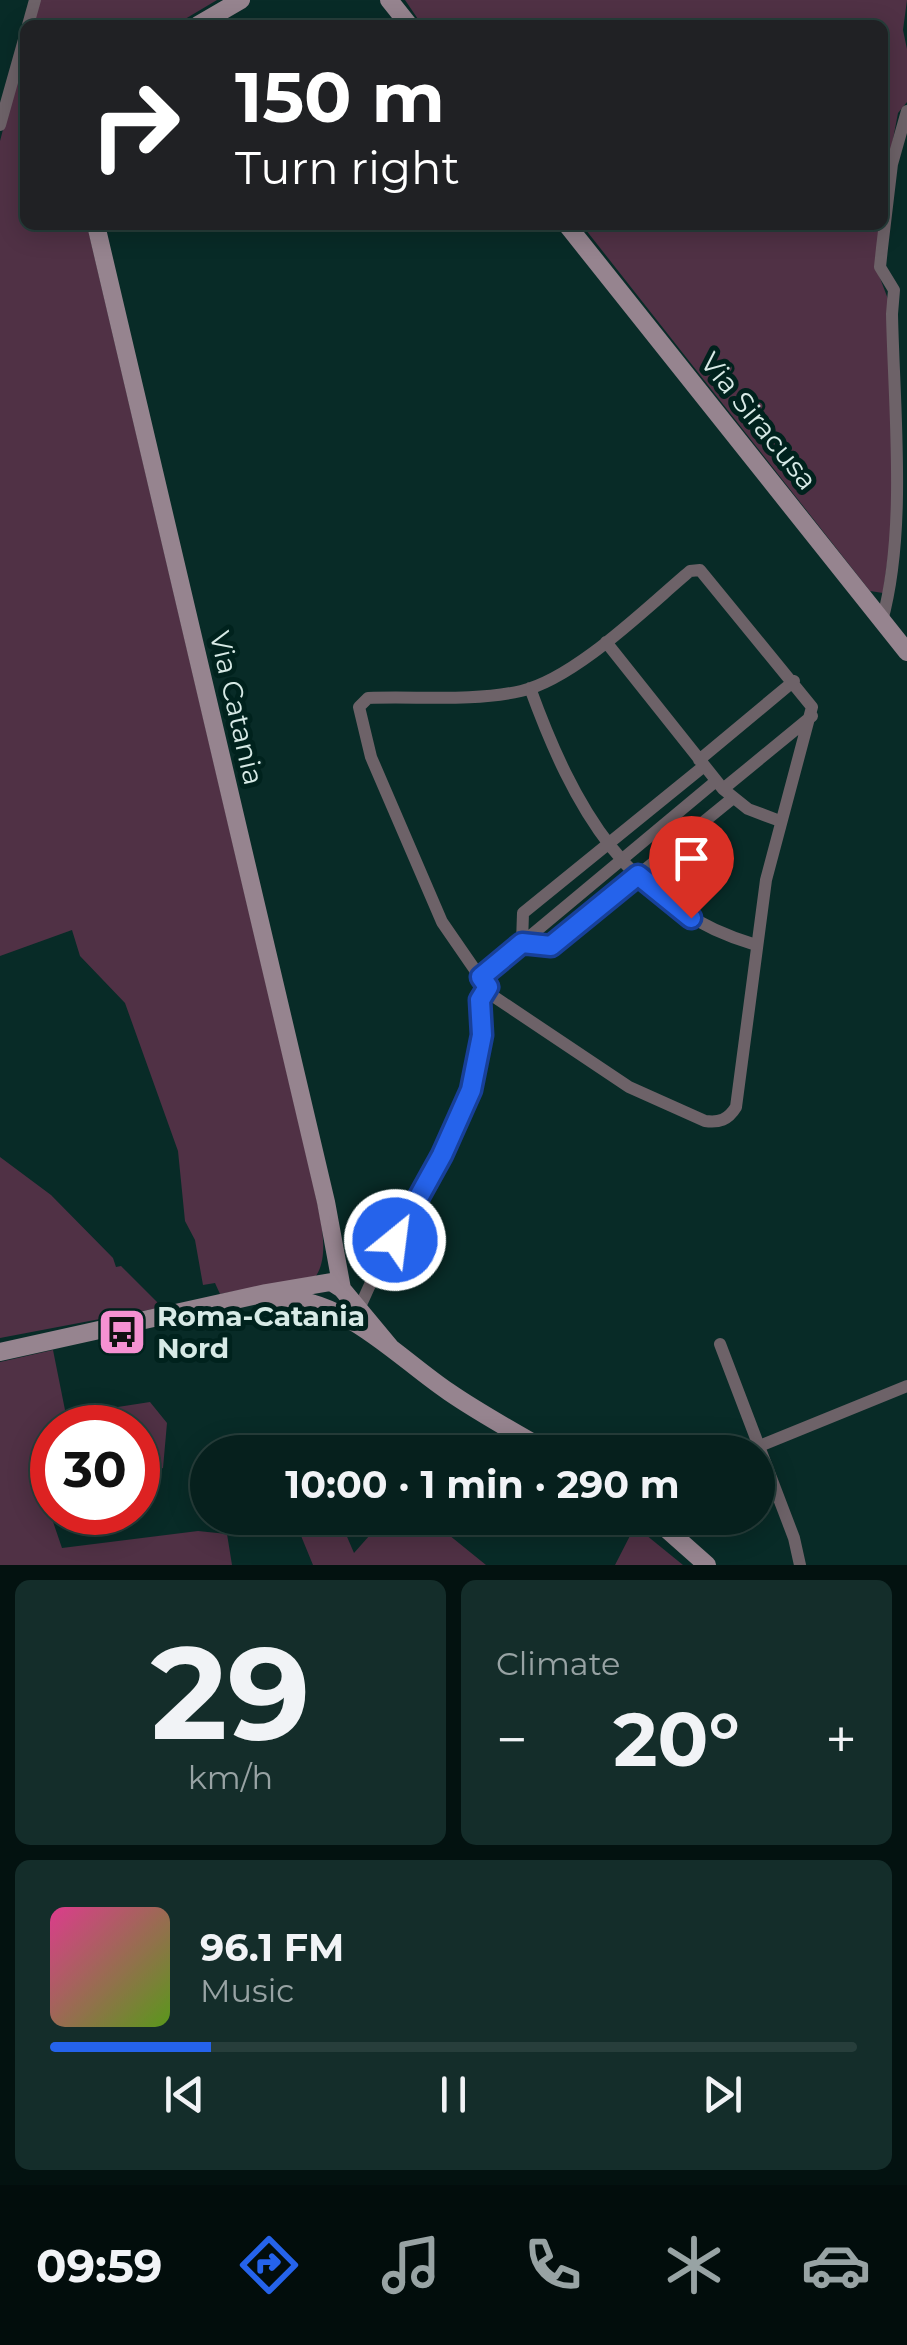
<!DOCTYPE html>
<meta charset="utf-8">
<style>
:root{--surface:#06201d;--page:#142d2a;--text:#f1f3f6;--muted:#98a3a4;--line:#273e3b;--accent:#2563eb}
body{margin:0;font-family:Montserrat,sans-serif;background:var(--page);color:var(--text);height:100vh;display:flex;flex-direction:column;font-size:38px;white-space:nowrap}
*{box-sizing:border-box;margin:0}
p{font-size:32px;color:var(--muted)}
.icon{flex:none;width:55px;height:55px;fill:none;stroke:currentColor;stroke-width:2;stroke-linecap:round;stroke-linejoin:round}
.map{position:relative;height:1565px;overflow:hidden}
.side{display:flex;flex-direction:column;gap:15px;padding:15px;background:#031210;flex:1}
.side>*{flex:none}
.hud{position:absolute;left:20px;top:20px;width:868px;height:210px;border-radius:15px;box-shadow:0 5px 25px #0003,0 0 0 2px var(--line);background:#202124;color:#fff;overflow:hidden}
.speed{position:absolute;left:30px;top:1405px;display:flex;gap:20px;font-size:50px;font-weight:700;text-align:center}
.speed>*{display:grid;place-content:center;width:130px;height:130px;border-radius:50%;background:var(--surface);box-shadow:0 5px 25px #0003,0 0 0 2px var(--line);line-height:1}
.speed .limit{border:15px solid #d22;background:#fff;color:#111}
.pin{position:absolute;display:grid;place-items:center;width:85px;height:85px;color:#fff;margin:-102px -42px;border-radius:50% 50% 50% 0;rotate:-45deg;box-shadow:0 0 10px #0007}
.pin .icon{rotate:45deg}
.me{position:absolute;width:110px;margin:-55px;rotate:29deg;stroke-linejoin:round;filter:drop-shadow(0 0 8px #0008)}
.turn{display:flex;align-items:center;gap:35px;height:210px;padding:0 50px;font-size:45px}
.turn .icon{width:130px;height:130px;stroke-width:2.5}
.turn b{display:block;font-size:70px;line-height:85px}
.big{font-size:75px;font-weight:700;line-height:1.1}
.side .card{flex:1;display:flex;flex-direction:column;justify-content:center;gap:15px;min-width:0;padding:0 35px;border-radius:15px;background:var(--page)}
.side .dial{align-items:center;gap:0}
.dial b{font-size:130px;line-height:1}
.song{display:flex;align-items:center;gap:30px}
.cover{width:120px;height:120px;border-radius:15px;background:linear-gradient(135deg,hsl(330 70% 55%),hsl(90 70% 35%))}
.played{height:10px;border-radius:5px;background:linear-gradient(90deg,var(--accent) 20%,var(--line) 20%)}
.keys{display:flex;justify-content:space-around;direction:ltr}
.heat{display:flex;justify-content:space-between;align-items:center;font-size:55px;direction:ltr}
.side .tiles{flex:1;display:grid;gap:15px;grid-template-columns:1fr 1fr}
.card:last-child{grid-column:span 2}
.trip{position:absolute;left:190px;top:1435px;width:585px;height:100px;border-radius:50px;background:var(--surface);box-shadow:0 5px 25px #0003,0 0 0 2px var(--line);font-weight:700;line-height:100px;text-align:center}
.tab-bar{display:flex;height:160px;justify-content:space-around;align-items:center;background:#020d0c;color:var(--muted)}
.tab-bar .icon{width:70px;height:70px}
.tab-bar .on{color:var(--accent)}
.tab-bar b{font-size:45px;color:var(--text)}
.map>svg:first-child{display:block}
.green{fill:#503145}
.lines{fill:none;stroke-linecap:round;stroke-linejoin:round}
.street{stroke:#6d6268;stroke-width:12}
.secondary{stroke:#96848f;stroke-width:18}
.route-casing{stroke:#184099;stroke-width:25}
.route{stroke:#2563eb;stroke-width:18}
.labels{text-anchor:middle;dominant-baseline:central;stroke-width:10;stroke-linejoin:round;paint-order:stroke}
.street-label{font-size:28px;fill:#d7eae6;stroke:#00221d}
.poi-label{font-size:28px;font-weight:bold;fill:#d7eae6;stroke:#00221d;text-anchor:start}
</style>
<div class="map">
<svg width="907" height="1565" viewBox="0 0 907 1565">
<rect width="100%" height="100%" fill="#082b27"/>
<path class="green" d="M37,0H217L175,25H31Z
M405,0H907L903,30L907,49V102L898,113L891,150L883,169L882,25H422Z
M25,45V225H87L314,1188C319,1213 331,1253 316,1276L220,1294L215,1283L203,1285L195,1240L185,1221L178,1151L125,1003L80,956L72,930L0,956V141Z
M582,225H880L875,265L888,299L893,521L883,593L870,591Z
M0,1157L51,1195L113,1258L116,1267L121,1266L158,1303V1308L0,1338Z
M53,1350L66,1415L150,1402L167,1423L163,1468L138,1478V1428H52V1511L50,1513L62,1548L198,1531L227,1534L232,1565H0V1362Z
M307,1518H339L354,1553L385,1518H444L449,1535L486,1565H313L297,1526Z
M635,1526L683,1565H615Z"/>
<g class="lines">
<path class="street" d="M28,25L35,0
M0,125L25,36
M700,570L812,707L766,880L736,1107C728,1120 719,1123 705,1121L629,1087L493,996L442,922L371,757L359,707L368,698C418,696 471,702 521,691C576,678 647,607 690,571Z
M882,621C907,530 894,410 892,314L894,290L880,267L882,248L892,164L907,111
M606,642L723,789L748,809L780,821
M530,688C573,806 627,907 756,945
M699,760L794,681
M704,766L523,913L522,943L551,946L733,798
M723,789L812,716
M481,977L716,781
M359,1309L378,1267L459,1121L480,1055V1000L488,987
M720,1344L794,1538L800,1565
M757,1447L907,1386"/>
<path class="secondary" d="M389,0L409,25
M198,25L241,0
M96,225L326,1202L342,1289
M567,225L907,652
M274,1298C343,1296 397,1357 449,1392C481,1414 516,1433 549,1452
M0,1352L266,1293L331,1282L342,1289L391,1348
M654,1518L707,1565"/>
</g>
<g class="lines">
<g class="route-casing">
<path id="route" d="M395,1240L442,1155L471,1090L482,1035L480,1000L488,987L481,977L522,943L551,946L638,875L691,918"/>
</g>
<use href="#route" class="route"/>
</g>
<defs>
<g id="bus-square" transform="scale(2.5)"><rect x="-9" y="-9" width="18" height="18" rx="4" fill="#f591d2" stroke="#00221d"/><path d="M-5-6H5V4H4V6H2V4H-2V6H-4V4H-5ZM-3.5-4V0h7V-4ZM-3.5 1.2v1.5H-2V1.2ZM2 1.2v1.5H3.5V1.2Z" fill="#111"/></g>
</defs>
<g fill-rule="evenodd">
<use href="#bus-square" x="122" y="1332"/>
</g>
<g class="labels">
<g class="street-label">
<text transform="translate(759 421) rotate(51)">Via Siracusa</text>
<text transform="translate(237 708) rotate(77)">Via Catania</text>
</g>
<g class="poi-label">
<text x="157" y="1316">Roma-Catania<tspan x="157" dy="32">Nord</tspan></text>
</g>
</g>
</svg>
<div class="speed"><div class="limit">30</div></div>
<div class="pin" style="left:691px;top:918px;background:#d93025"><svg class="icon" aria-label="arrive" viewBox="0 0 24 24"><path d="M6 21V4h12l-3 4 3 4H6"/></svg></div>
<svg class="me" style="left:395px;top:1240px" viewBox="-20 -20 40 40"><circle r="17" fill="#2563eb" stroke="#fff" stroke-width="3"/><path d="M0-11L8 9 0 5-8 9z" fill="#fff"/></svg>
<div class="trip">10:00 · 1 min · 290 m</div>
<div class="hud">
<div class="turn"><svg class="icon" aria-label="right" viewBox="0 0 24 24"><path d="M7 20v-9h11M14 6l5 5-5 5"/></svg><div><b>150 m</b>Turn right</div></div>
</div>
</div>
<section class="side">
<div class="tiles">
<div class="card dial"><b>29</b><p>km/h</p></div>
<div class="card"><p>Climate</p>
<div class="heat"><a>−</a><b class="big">20°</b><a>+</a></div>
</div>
<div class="card">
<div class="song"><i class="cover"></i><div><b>96.1 FM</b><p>Music</p></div></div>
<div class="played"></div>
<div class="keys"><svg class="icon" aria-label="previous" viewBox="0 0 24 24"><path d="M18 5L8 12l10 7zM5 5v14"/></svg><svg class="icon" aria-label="pause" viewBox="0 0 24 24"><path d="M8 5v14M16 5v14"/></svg><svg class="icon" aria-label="next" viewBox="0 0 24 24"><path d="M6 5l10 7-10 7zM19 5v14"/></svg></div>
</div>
</div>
</section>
<nav class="tab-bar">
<b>09:59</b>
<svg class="icon on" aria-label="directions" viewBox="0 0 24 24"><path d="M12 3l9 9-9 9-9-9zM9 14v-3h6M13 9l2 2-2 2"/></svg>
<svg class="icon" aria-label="music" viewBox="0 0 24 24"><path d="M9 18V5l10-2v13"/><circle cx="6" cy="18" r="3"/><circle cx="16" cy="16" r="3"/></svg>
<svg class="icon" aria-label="phone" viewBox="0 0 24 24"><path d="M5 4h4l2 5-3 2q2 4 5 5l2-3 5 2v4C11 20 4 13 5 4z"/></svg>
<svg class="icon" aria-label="climate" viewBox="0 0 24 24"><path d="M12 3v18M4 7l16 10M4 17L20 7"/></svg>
<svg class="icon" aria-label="car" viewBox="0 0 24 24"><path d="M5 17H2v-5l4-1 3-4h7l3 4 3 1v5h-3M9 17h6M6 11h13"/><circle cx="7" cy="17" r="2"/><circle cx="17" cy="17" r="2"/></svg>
</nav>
